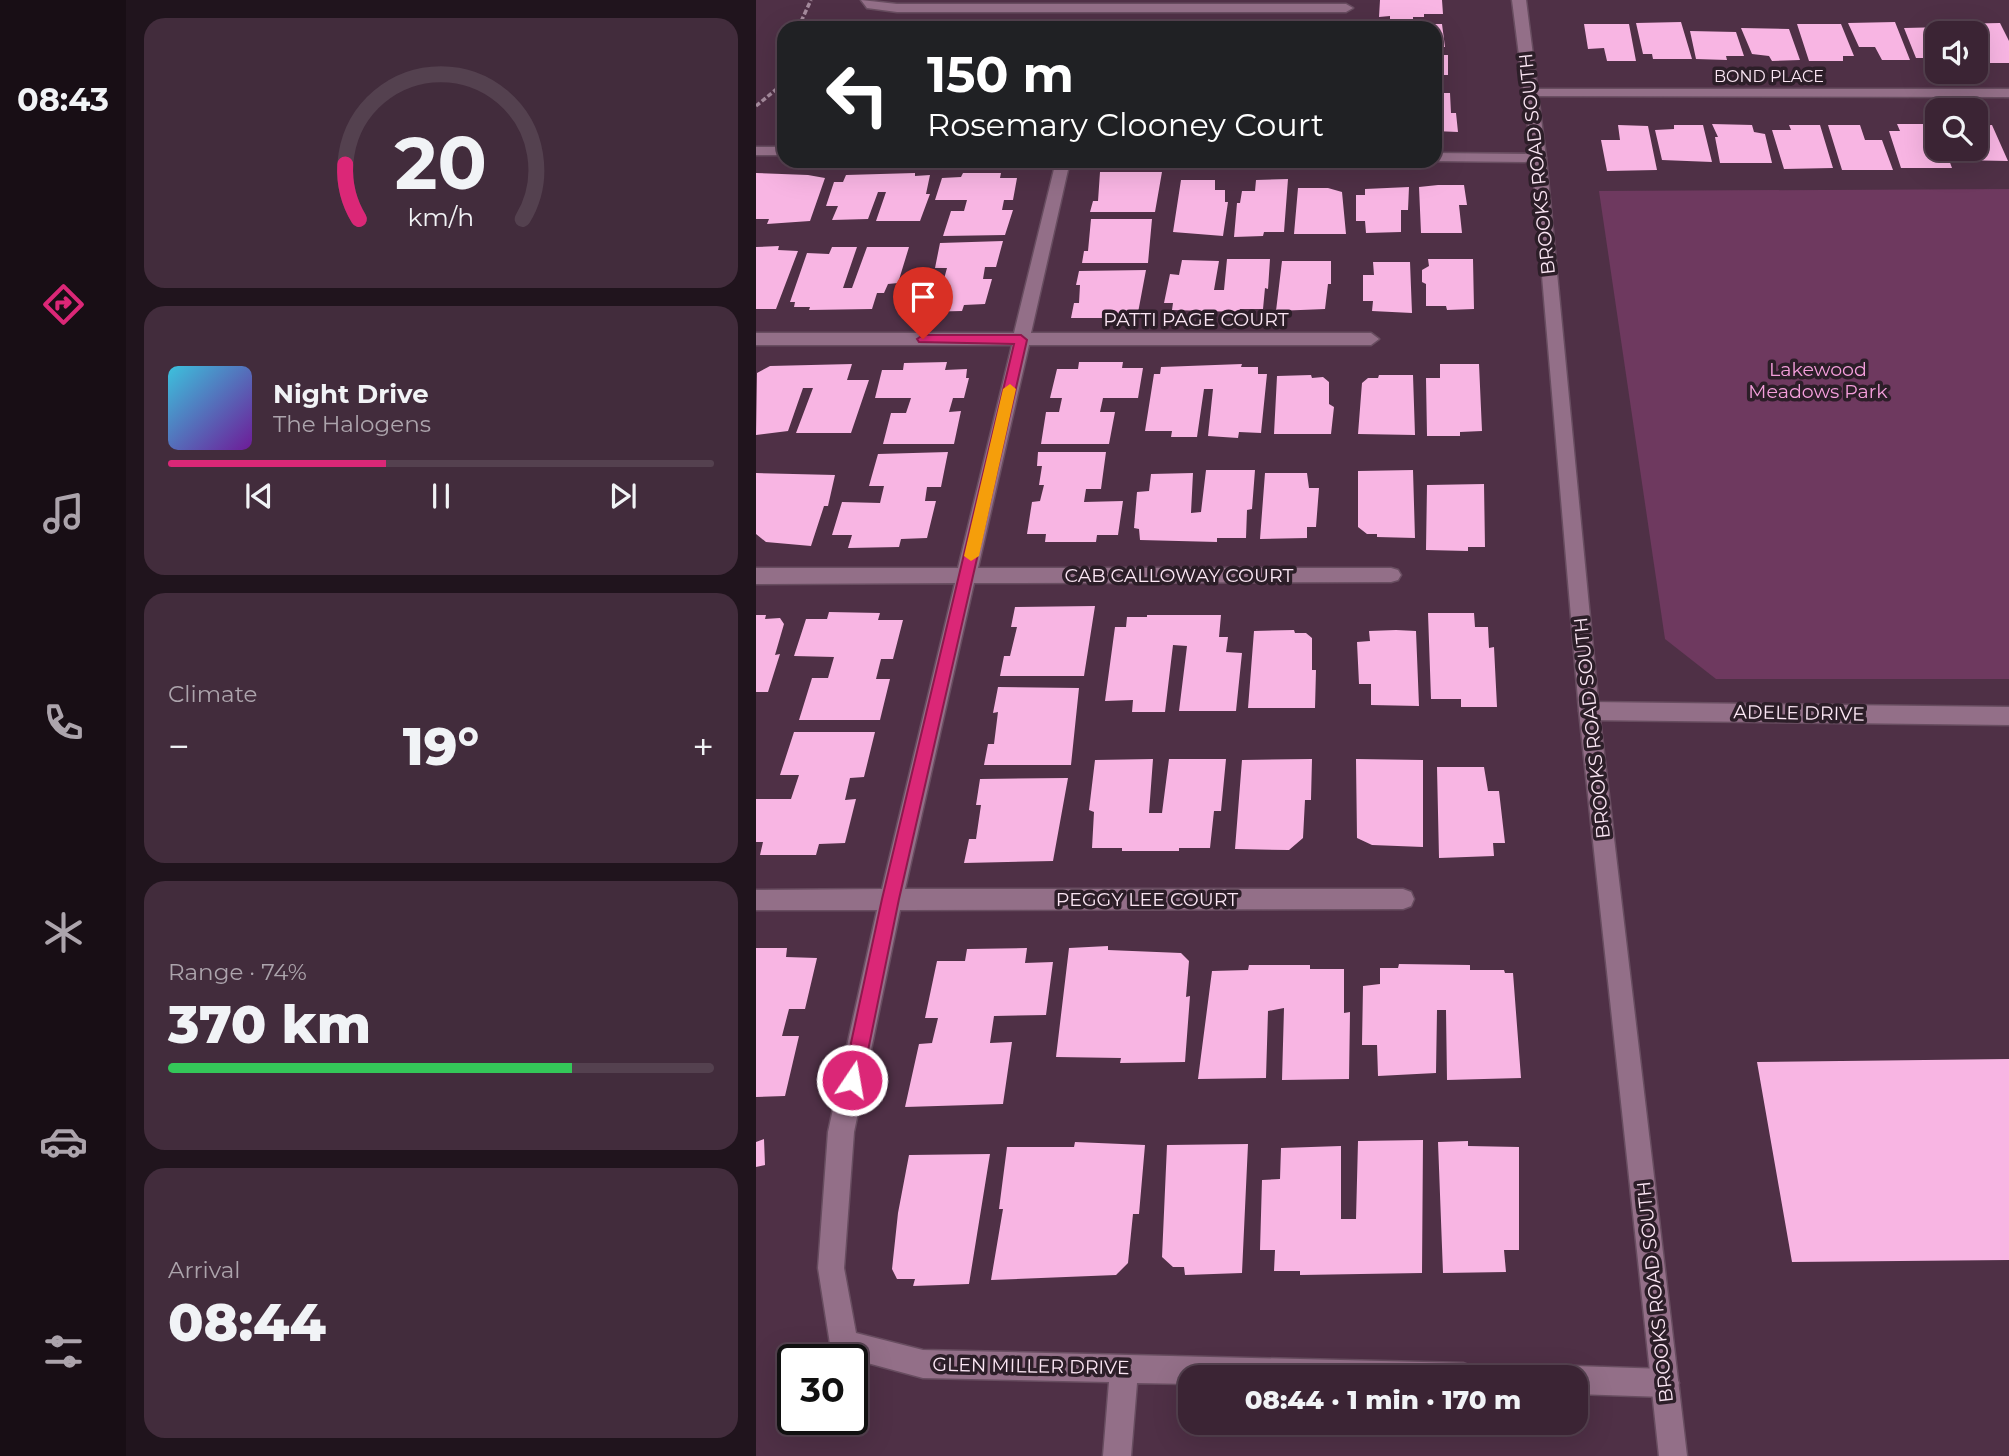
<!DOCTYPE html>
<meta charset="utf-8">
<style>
:root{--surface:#3b2434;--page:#422c3c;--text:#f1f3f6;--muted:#aca4ac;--line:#54414f;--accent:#db2777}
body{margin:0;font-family:Montserrat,sans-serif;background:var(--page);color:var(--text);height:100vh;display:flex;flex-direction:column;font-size:26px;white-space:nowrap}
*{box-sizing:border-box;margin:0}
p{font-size:23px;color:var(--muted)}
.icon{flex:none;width:38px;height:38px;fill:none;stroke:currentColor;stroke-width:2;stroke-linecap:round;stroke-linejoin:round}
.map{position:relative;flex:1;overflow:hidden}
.drawer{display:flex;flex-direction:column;gap:18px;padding:18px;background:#20141d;width:630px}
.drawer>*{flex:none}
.guide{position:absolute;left:21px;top:21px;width:665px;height:147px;border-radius:21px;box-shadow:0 7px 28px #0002,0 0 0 2px var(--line);background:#202124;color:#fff;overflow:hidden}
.buttons{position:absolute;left:1169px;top:21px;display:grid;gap:14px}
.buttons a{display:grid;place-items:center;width:63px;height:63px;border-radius:14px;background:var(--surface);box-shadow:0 7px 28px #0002,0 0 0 2px var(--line);font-size:35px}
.speed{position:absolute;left:21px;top:1344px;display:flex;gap:14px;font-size:35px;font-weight:700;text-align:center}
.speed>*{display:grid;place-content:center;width:91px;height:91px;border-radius:50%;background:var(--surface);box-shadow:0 7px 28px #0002,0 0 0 2px var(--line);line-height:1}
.speed .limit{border:4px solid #111;border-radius:10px;background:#fff;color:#111}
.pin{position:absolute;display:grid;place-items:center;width:60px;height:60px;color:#fff;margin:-72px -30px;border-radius:50% 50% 50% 0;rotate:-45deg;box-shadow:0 0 7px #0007}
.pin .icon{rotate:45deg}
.me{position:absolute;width:77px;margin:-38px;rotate:12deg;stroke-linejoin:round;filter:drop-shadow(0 0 5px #0008)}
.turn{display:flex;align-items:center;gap:24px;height:147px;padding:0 35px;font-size:32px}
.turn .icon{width:91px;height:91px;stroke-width:2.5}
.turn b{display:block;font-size:49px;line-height:60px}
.big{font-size:52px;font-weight:800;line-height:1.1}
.drawer .widget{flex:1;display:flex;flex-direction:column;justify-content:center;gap:10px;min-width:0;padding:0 24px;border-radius:21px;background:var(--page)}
.drawer .dial{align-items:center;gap:0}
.dial svg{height:182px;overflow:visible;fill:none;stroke:var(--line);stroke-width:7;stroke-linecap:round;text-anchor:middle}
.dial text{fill:var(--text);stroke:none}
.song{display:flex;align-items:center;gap:21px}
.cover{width:84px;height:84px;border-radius:10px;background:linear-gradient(135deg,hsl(190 70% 55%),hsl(280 70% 35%))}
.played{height:7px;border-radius:4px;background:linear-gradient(90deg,var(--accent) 40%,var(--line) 40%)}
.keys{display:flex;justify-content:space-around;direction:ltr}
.heat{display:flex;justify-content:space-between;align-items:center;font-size:38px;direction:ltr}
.charge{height:10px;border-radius:5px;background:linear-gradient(90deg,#34c759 74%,var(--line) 0)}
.trip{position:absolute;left:422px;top:1365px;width:410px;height:70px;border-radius:21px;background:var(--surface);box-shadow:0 7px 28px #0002,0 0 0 2px var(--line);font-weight:800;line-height:70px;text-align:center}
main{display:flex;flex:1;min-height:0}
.tabs{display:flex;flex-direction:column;width:126px;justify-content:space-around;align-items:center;background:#180e15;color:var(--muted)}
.tabs .icon{width:49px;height:49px}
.tabs .active{color:var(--accent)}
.tabs b{font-size:32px;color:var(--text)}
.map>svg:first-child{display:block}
.green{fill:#6e395f}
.building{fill:#f8b5e3}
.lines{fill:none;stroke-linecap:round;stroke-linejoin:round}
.street-casing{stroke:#684d60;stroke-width:3}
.secondary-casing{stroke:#684d60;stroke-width:3}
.path{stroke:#a58b9d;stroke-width:3.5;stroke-dasharray:5 2.5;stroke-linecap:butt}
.street{fill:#936f88;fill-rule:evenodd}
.secondary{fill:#936f88;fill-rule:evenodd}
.route{fill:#db2777;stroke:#8e194d;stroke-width:2}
.slow{fill:#f59e0b}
.labels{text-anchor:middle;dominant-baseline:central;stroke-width:7;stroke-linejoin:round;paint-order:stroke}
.far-street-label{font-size:16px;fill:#fbe6f4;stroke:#2c1e28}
.street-label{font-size:19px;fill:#fbe6f4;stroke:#2c1e28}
.park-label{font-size:19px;fill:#f49edb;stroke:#2c1e28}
</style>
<main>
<nav class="tabs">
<b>08:43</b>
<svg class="icon active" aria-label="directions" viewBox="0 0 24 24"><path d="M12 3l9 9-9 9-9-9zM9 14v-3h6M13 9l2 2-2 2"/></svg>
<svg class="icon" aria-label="music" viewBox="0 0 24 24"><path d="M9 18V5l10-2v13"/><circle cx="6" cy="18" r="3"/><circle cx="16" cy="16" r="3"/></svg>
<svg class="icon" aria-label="phone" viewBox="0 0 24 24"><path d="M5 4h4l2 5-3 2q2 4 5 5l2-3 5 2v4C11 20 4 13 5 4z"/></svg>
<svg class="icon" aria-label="climate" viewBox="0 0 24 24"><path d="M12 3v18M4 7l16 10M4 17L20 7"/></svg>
<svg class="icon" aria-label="car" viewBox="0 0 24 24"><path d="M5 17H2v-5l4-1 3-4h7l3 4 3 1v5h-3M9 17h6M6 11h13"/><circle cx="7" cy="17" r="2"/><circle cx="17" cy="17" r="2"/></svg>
<svg class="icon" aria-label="filters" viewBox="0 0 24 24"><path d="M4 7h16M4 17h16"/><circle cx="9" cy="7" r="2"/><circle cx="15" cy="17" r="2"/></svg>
</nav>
<section class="drawer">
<div class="widget dial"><svg viewBox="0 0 100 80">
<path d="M14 69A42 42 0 1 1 86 69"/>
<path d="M14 69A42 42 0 0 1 8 45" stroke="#db2777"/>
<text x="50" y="56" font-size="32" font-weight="700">20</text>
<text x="50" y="72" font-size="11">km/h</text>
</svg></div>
<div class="widget">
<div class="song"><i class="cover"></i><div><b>Night Drive</b><p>The Halogens</p></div></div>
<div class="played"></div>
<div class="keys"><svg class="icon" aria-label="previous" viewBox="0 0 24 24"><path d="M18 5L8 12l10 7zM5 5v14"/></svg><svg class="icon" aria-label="pause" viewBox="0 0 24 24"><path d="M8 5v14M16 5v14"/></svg><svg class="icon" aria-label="next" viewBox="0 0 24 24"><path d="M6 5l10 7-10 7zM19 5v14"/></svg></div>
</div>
<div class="widget"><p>Climate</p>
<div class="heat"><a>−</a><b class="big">19°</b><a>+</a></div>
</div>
<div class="widget"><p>Range · 74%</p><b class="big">370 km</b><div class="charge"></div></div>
<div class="widget"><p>Arrival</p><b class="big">08:44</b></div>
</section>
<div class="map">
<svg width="1253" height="1456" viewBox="0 0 1253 1456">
<rect width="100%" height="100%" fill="#4f3046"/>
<path class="green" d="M1253,189V679H960L909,639L843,191Z"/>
<path class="building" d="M624,0H686L687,14H668V17H657V19H634V16L623,17Z
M925,22L936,59H897L896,54H887L880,23Z
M1139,22L1154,60H1126L1119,47H1103L1092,23Z
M1244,23L1253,41V63H1234L1232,59H1226L1224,55H1220V33H1203L1198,24Z
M251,24L272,25H285L284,28H249Z
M686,24L689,47H679V28H625L656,24Z
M828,24H873L880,61H851L848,48L832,49Z
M1041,24H1085L1098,56H1087V61H1053Z
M1191,27L1195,33H1181V58H1160L1148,28Z
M985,28L1033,29L1044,60L1016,61L1013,56L996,54Z
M934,31L980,32L988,56H970L971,60L940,59Z
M679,55H692V75H679Z
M679,93H694L695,113H700L702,132L679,131Z
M956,124L996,125L998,132L1009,134L1016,163H964L959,137H962Z
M1141,124H1179L1181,149H1189L1196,168H1145L1133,131H1144Z
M862,125L892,126L901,170L851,171L845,140H864Z
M918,125H947L956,162L906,160L899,130L918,129Z
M1033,125H1064L1077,168L1028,169L1016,130H1035Z
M1072,125H1104L1109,140H1126L1137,170H1086Z
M1236,125L1252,161L1202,160L1197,149H1220V126Z
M344,172H406L399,212H334L337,201H342Z
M0,173L52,175L69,178L54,221L11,224L13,219H0Z
M159,173V176L174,175L170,194H174L164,221H120L130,192H122L112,219L76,220L82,206H70L78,182H87L90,175Z
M207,173H245L244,178H261L257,200H248L246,210H257L249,235L187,236L195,211H208L211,200H179L186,178L205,177Z
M532,179L528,232H508L507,236L478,237L481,203H484L486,191H499L500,180Z
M425,180H459V190H469V202H472L467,236L417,232Z
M682,185H708L711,205H703L706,233H665L663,187Z
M653,187L652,210H645V232L610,233L609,221H600V195H609V189Z
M542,188H572L586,192L590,234H538Z
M335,219H396L392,263H326L328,251H332Z
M247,241L240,267H229L227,279H236L229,304L208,305L206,311L163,312L166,304L146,305L154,279H188L191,268H179L184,243Z
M23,246L22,250L42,251L20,309H0V247Z
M76,247H101L87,288H96L111,247H153L142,283L132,284L128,293H121L116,309L53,310L54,307H38L39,302H34L51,253L73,254Z
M471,259H514L512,289L509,288L507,309H484L483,312L416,310L417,303H408L414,274L423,275L426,260L463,261L458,290H468Z
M672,259H717L718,309L691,310L690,306H670V284L666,282V270L673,266Z
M526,261H575V284H572L569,309L520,311Z
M617,262H654L656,313L616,311L617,301H607V275H618Z
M390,270L381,318H315L318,303H323L324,285H320L323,271Z
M191,362L189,370L211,369L210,378H213L208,398H197L193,412L205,411L198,444H127L135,413H150L155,398H119L126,370H147L148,363Z
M323,362H367L366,368H387L382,398H347L344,412H359L353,444H285L290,412H303L306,398H294L301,369H322Z
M96,364L91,380H113L95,433H40L57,388H47L32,431L0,435L1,373L14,366Z
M486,364L485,367H502V374H511L505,433L483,432L482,438L452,436L457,389H448L441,437H415L416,431H389L398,374H404L405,367Z
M684,364H723L726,431L704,432V436H671L670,378H684Z
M555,375L556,378L567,377L573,382V404L578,407L575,434H518L521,376Z
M623,375H657L659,435L602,434L606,383L612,378H622Z
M192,452L185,487H171L169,501H180L171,538L145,539L143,547L92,548L96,535H76L86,502L124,503L128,486H113L122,454Z
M282,452H350L345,489H330L328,502L367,501L362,535H341L340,542H289L290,534H271L276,502L284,501L288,485H283L286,466H281Z
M450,470H499L496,509L491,510L490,538H461V542L384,540L383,529L378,528L381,492L393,491L395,474L437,473L435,513L445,512Z
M657,470L659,538L621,537V534H611L602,527V471Z
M0,473L79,475L72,506H68L55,546L10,542L0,534Z
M509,473H551L553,488H563L560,527H551V538L504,539Z
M728,484L729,547H712V551L670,550L671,485Z
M339,606L328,676H244L248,656H254L261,627H255L259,607Z
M73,612L124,613L122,620H147L137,659H125L120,679H134L124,720H43L56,678H72L78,657L38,656L50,619H71Z
M672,613H718L719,627H732L733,648L738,647L741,707H705V699H675Z
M0,615H10L9,619L24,618L28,624L19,655L24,654L12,692H0Z
M391,615H465L463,637H472L470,652L486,653L480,711H423L431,646L417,645L409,712H376L377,700L349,701L359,627H370L371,617H391Z
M538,630L539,633H550L556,638V670H560L559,708H492L498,631Z
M640,630L660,631L663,706L615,705V684H603L601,642L614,641L613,631Z
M242,687L323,688L315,765H228L232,744H238L242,712L237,713Z
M38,732H119L108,777L94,778L89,800L100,799L89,843L63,844L60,855H4L7,842H0V799H35L43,775H24Z
M397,759L393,813H406L413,759H470L465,811H458L454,848H423V851H366V848H336L338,812L333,810L339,760Z
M556,759L555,800H549L547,838L533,850L479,849L486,760Z
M600,759L667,760V847L616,845L601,838Z
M681,767H728L732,791H743L749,843H737L738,856L683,858Z
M312,778L297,861L208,863L213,839H220L225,805H220L224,779Z
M352,946V950L425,953L433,961L430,997L434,996L429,1062L364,1063L365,1058L300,1057L313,948Z
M0,948H31L30,957L61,958L49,1009H33L26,1036H43L29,1096L0,1097Z
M271,948L269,963L297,962L290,1015L238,1016L234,1043L256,1042L247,1104L149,1107L163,1044L176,1043L182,1018H169L181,961H209L211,949Z
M643,964L714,965V970H748L749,973H757L765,1078L691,1080L690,1010H681L680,1073L622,1076L621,1045H606L607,986L624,984V968H642Z
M493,965H554V969H588V1013L594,1012L593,1079L526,1080L528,1008L512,1011L510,1078L442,1079L456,971L492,970Z
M1253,1059V1260L1036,1262L1001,1062Z
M8,1139L9,1165L0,1167V1142Z
M667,1140L666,1273L544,1275V1271H518L519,1250H504L506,1180L524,1179L525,1148L585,1146V1219H600L602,1141Z
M712,1141V1146L763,1147V1250H748L750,1272L687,1273L682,1142Z
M319,1142L389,1145L383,1214H377L372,1263L360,1275L235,1280L247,1209H243L251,1147H318Z
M492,1144L486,1273L429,1275L428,1267H417L406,1257L411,1145Z
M234,1154L213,1284L157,1286L159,1279H141L136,1269L142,1213L153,1155Z"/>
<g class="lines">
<g class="street-casing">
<path id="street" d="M105,0L141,4H590L597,8L590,12H141L111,8Z
M774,89H1253V97L769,96V90Z
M0,147H28V155H0Z
M679,153L783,154L790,158L783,162L679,161Z
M300,161H314L275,333H615L623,339L615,345H273L222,568H635L642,570L645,575L642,580L635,582L218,583L149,889H647L655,892L658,899L655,906L647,909L144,910L98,1132L88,1268L100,1333L167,1350L707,1363L717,1367L721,1377H434V1384L381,1383L375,1456H347L353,1382L167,1378L78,1354L74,1344L62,1268L72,1132L121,910H0V890L126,889L199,583L0,584V568H202L256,345H0V333H258Z
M833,702L1253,707V725L833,720L826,717L823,711L826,705Z
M819,1366L909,1369L919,1373L923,1383L919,1393L909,1397L819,1394V1377H806L809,1370Z"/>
</g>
<g class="secondary-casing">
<path id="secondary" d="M756,0H770L790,158L843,711L931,1456H903L823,711L776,158Z"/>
</g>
<path class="path" d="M42,28L55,0
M0,106L28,83"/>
<use href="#street" class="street"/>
<use href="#secondary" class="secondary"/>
</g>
<path class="route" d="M167,335H265L271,340L143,899L106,1080L103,1086L96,1089L90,1086L87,1080L126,899L258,344L163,342L161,339Z"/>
<path class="slow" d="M254,384L260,389L223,556L215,561L208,556L247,389Z"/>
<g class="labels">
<g class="far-street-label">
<text x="1013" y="76">BOND PLACE</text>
</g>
<g class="street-label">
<text transform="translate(781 164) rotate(-96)">BROOKS ROAD SOUTH</text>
<text x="440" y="319">PATTI PAGE COURT</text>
<text x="423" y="575">CAB CALLOWAY COURT</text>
<text transform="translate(1043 713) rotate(1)">ADELE DRIVE</text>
<text transform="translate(836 728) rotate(-96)">BROOKS ROAD SOUTH</text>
<text x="391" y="899">PEGGY LEE COURT</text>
<text transform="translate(899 1292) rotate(-96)">BROOKS ROAD SOUTH</text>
<text transform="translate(275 1366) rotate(1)">GLEN MILLER DRIVE</text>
</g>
<g class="park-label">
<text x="1062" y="369">Lakewood<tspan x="1062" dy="22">Meadows Park</tspan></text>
</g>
</g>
</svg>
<div class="buttons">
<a><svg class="icon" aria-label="sound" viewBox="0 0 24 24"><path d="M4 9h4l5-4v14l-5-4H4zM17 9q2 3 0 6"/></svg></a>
<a><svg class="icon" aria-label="search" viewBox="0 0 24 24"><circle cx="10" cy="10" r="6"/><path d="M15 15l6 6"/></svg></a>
</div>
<div class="speed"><div class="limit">30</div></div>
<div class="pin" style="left:167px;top:339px;background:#d93025"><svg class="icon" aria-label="arrive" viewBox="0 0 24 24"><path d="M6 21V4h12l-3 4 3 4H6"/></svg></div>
<svg class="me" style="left:96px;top:1080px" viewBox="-20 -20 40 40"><circle r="17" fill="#db2777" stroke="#fff" stroke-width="3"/><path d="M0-11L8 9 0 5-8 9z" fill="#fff"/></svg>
<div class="trip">08:44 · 1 min · 170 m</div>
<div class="guide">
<div class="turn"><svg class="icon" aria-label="left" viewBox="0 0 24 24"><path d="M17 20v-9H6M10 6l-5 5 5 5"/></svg><div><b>150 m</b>Rosemary Clooney Court</div></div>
</div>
</div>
</main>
